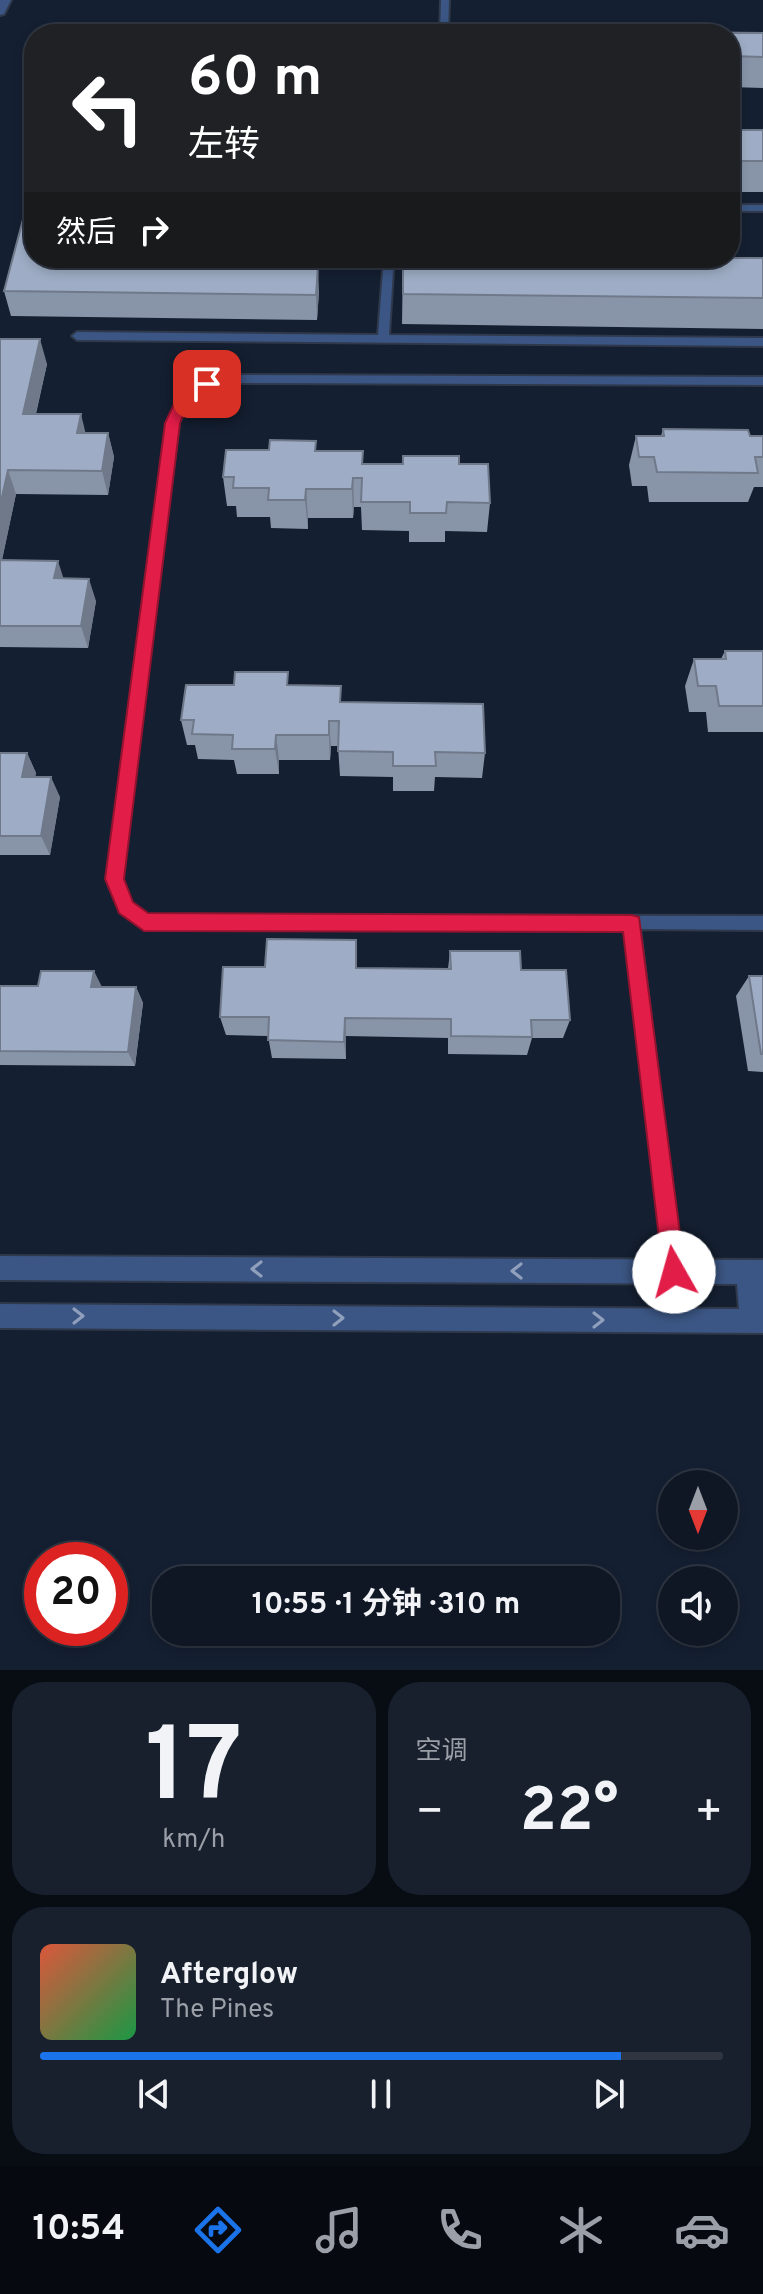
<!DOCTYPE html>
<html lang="zh">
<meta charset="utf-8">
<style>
:root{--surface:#0f1725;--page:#18202d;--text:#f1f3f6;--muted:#9b9fa7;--line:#2f3642;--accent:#1a73e8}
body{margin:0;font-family:Overpass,"Noto Sans SC",sans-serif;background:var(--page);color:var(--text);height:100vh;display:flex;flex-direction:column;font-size:30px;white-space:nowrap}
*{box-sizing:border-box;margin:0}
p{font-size:26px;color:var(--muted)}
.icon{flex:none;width:44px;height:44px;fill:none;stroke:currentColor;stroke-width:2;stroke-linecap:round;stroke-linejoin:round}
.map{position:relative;height:1670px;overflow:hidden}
.details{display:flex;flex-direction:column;gap:12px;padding:12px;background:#080d14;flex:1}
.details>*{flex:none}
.top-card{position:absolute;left:24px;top:24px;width:716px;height:244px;border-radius:32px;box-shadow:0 4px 12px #0003,0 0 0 2px var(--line);background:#202124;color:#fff;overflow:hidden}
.needle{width:52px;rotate:180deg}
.controls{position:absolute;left:658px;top:1470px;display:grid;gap:16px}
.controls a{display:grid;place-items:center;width:80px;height:80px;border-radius:50%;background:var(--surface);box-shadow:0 4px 12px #0003,0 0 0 2px var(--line);font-size:40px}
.speed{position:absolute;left:24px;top:1542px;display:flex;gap:16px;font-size:40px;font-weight:700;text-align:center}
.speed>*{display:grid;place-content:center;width:104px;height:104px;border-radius:50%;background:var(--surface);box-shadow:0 4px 12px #0003,0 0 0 2px var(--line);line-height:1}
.speed .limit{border:12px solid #d22;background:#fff;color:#111}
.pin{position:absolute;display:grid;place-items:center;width:68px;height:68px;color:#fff;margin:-34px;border-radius:16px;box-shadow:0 4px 12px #0006}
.me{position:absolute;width:88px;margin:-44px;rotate:353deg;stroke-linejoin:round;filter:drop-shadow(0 0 6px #0008)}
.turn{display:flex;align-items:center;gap:28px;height:168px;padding:0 32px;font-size:36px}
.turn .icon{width:104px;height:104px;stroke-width:2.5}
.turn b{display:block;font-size:56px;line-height:68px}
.then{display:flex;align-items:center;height:76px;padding:0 32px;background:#0003;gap:16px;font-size:30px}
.big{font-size:60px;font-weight:700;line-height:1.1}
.details .card{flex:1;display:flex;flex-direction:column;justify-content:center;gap:12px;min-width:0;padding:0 28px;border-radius:32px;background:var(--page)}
.details .dial{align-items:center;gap:0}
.dial b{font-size:104px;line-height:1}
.song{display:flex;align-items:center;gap:24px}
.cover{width:96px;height:96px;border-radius:12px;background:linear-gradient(135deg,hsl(10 70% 55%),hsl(140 70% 35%))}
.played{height:8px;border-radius:4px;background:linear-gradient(90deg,var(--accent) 85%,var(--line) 85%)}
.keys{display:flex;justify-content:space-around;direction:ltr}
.heat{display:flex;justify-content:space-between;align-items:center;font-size:44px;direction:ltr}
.details .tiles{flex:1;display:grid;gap:12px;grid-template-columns:1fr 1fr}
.card:last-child{grid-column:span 2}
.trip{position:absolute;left:152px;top:1566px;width:468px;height:80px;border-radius:32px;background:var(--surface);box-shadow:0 4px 12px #0003,0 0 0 2px var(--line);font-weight:700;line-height:80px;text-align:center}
.dock{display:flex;height:128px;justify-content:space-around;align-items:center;background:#06090f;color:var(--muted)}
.dock .icon{width:56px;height:56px}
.dock .selected{color:var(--accent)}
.dock b{font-size:36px;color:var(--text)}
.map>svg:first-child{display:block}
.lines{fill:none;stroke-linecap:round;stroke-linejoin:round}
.service-casing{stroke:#2f394b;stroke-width:4}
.minor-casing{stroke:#2f394b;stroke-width:4}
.tertiary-casing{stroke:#2f394b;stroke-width:4}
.service{fill:#3b5684;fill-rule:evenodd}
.minor{fill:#3b5684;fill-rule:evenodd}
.tertiary{fill:#3b5684;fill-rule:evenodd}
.wall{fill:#8895a9}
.shaded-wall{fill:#6f798a}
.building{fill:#9eadc5;stroke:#6f798a;stroke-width:2}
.oneway{stroke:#90a0bc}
.route{fill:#e11d48;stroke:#92132f;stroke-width:2}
</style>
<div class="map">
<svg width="763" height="1670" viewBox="0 0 763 1670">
<rect width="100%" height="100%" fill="#141f31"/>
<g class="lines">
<g class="service-casing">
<path id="service" d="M441,0H449L448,34H440Z
M730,205H763V211H730Z
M389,258H399L393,271L389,335L763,338V346L77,340L72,336L77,332L378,335L383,271Z
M228,375L763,377V385L228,383C205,390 189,401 179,423L121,879L131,903L147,915L763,916V930L640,929L682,1272L680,1278L674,1280L668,1278L666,1272L625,929H144L121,912L107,879L167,423C181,396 199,384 228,375Z"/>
</g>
<g class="minor-casing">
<path id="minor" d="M0,0H11L4,14L0,15Z"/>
</g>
<g class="tertiary-casing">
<path id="tertiary" d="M0,1256L763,1260V1333L0,1328V1304L739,1309L737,1284L0,1280Z"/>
</g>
<use href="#service" class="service"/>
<use href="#minor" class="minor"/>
<use href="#tertiary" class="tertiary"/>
</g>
<path class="wall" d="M763,33V88L730,87V34Z
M730,130H763V192H730Z
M403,258H763V329L402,324Z
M61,263L319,291L317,320L11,316L4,291Z
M0,339L47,364L36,414L86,433H108L114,457L108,495L16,494L2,560L64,578L96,601L88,648L0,647Z
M663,429L763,436V487H754L748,502H649L647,486H632L629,465L636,436H661Z
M317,451H363V464H459L490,503L487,532L445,531V542H409V531L362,530L361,507H354L353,518H308V529L271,528L270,517H237L236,506H227L223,477Z
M725,651H763V732H708L706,712H689L685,686L694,659H721Z
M289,686L485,753L482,778L435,777L434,791H393V777L340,776L338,746H331L330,760H279V774H237L234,760L198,759L195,745H187L181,720Z
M0,753H27L36,773L35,777L60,797L50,855H0Z
M450,951L521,970L570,1020L563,1038H532L527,1055L448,1054V1038L346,1036V1059L272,1058L268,1036L226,1035L220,1017L448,969Z
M749,976H763V1072L748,1071L736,996Z
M0,986L136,987L143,1003L135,1066L0,1065Z"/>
<path class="shaded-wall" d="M50,258H63L56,288L49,263Z
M318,266L319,291L317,320L316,295Z
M40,339L47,364L30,438L23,414Z
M81,414L87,439L77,433Z
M108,433L114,457L108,495L102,471Z
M8,470L16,494L0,569V506Z
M353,478L354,507L353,518L352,489Z
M306,489L308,518V529L305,500Z
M58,561L65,583L54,578Z
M89,579L96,601L88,648L81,626Z
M329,721L331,746L330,760L329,735Z
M276,735L279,760V774L275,749Z
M27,753L36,773L31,797L22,777Z
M51,777L60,797L50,855L41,836Z
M94,971L102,987H91Z
M136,987L143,1003L135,1066L128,1052Z
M345,1018L346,1036V1059L344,1042Z"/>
<path class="building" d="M71,30L418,33V34H70Z
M484,30L763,33V57L730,56V34H485Z
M730,130H763V161H730Z
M34,178V258H50L49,263L318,266L316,295L4,291Z
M403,258H763V298L403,294Z
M0,339H40L23,414H81L77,433H108L102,471L8,470L0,506Z
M663,429L748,430L750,436H763V457H755L758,473L657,472L654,457H639L636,436H664Z
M270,440L316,441L315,451H363L362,464H403V456H459V464H488L490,503L447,502L446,513H410V502H361L362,478H353L352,489H306L305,500H268L269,488H233L234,477H223L226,450H269Z
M0,560L58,561L54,578L89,579L81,626H0Z
M725,651H763V706H719L716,686H698L694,659H726Z
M235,672H288L287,685L341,686L340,702L483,704L485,753L435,752L436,766H393V752L338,751L339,721H329V735H276L275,749H232L233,735L192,734L194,720H181L186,685H234Z
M0,753H27L22,777H51L41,836H0Z
M267,939L356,940V968L451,969L450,951H520L521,970H566L570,1020H531L532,1037L451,1036V1019L345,1018L344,1042L268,1040L269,1017H220L223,967H265Z
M41,971H94L91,987H136L128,1052L0,1051V986H38Z
M749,976H763V1054H761Z"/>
<defs><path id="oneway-chevron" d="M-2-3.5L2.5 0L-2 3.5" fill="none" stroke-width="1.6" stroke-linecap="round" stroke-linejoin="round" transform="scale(2)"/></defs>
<g class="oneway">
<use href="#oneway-chevron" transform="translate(257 1269) rotate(-180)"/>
<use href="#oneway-chevron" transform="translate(517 1271) rotate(-180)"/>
<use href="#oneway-chevron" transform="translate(78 1316)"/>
<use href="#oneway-chevron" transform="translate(338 1318)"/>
<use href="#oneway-chevron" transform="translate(598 1320)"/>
</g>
<path class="route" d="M207,379L212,381V388L186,409L180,423L124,879L133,902L148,913L632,915L639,917L685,1272L681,1279L674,1283L666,1279L663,1272L623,932L144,931L119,913L105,879L165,423L175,402Z"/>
</svg>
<div class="controls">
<a><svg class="needle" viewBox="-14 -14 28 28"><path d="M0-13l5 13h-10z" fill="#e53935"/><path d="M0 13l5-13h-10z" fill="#9b9fa7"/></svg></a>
<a><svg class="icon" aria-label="sound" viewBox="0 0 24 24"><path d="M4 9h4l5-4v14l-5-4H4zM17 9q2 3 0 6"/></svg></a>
</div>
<div class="speed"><div class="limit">20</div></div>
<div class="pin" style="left:207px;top:384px;background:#d93025"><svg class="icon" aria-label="arrive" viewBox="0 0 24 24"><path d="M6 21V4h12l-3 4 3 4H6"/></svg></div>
<svg class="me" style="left:674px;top:1272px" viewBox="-20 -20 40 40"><circle r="19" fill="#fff"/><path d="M0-13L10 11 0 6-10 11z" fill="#e11d48"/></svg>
<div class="trip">10:55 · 1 分钟 · 310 m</div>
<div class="top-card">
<div class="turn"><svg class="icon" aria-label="left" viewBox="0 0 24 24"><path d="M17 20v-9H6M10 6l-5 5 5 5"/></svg><div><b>60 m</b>左转</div></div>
<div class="then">然后<svg class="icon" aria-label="right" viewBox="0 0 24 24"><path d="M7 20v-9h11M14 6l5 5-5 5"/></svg></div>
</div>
</div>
<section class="details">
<div class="tiles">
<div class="card dial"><b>17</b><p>km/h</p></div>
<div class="card"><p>空调</p>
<div class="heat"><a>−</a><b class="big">22°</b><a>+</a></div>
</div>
<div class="card">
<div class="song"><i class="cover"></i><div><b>Afterglow</b><p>The Pines</p></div></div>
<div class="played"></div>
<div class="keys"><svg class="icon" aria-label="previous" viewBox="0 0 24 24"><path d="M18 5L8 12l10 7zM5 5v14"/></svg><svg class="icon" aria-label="pause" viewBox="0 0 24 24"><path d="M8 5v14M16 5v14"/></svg><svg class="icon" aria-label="next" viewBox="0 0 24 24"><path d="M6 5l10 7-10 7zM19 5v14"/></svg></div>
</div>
</div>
</section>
<nav class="dock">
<b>10:54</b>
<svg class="icon selected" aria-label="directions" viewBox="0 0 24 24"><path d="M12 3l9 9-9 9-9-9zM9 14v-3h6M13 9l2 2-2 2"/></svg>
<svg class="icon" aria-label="music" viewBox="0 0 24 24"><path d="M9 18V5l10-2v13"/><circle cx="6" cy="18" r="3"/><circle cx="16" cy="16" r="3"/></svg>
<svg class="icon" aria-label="phone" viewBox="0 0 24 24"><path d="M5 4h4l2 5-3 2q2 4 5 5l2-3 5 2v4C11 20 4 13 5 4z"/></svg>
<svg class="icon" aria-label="climate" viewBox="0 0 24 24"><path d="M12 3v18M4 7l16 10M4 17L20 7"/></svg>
<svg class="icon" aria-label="car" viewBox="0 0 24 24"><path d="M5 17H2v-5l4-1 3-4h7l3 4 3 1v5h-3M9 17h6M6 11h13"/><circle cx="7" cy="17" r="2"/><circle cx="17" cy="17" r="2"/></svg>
</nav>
